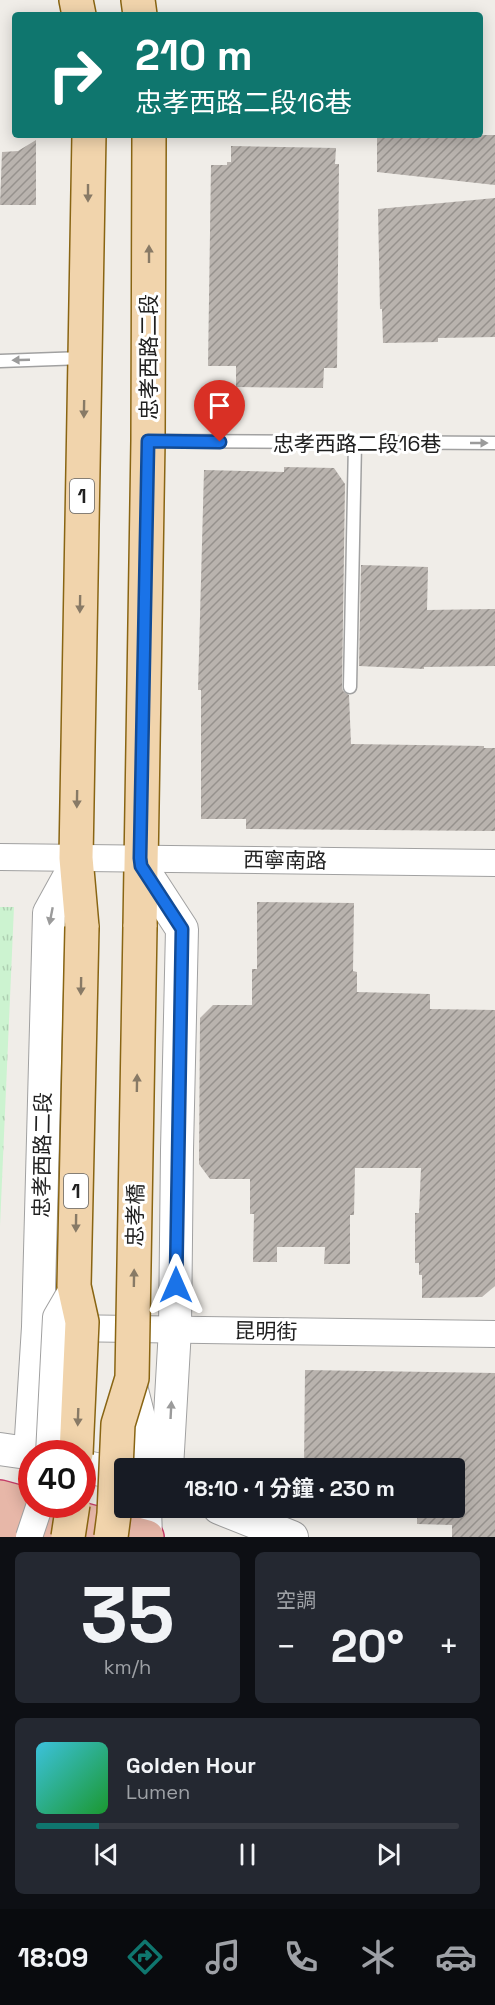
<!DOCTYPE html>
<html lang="zh-TW">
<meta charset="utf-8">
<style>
:root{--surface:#171b24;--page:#242831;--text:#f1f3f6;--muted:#9ea1a6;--line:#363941;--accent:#0f766e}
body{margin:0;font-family:"Space Grotesk","Noto Sans TC",sans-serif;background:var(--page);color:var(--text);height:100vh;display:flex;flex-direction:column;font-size:22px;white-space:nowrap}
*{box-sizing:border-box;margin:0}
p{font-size:20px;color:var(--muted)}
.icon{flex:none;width:33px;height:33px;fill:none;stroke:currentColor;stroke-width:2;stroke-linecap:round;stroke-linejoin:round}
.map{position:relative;height:1537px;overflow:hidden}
.sheet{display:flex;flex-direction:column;gap:15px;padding:15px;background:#0d0f14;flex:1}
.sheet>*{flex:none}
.top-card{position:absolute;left:12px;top:12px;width:471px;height:126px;border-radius:6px;box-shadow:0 3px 15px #0003;background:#0f766e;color:#fff;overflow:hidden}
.speed{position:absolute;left:18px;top:1440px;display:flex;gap:12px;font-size:30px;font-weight:700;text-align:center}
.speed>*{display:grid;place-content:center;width:78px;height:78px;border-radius:50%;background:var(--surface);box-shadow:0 3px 15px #0003;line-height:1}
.speed .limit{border:9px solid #d22;background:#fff;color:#111}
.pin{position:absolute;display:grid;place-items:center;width:51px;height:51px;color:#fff;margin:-62px -26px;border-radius:50% 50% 50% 0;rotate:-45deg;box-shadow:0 0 6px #0007}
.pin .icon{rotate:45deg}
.me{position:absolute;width:66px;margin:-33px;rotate:0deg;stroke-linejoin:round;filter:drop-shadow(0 0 4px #0008)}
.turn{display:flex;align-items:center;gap:21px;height:126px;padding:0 24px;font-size:27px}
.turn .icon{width:78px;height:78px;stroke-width:2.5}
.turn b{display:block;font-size:42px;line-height:51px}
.big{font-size:45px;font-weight:700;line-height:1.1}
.sheet .widget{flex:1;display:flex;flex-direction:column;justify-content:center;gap:9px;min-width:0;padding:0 21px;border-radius:9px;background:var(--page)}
.sheet .dial{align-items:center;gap:0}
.dial b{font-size:78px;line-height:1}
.song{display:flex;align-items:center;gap:18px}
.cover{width:72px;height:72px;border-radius:9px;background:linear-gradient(135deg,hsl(190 70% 55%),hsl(130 70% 35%))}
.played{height:6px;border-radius:3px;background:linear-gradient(90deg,var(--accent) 15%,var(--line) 15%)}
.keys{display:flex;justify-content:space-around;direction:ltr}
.heat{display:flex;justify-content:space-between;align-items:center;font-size:33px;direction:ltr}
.sheet .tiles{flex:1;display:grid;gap:15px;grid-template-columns:1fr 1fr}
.widget:last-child{grid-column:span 2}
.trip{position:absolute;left:114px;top:1458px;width:351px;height:60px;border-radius:6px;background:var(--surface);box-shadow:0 3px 15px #0003;font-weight:700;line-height:60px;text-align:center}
.menu{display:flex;height:96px;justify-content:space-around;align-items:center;background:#090b0e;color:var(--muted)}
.menu .icon{width:42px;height:42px}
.menu .active{color:var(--accent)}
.menu b{font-size:27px;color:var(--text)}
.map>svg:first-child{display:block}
.park{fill:url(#park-tufts)}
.building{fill:url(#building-hatch)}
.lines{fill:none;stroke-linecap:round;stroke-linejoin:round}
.service-casing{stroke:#a1a1a1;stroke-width:15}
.minor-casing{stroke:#a1a1a1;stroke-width:28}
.tertiary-casing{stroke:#a1a1a1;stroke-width:34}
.primary-casing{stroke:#896513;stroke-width:36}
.trunk-casing{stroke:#c53e69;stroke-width:36}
.service{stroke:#fff;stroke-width:12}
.minor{stroke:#fff;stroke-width:26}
.tertiary{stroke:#fff;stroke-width:32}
.primary{stroke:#f1d4ac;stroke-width:33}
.trunk{stroke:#e7b7a8;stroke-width:33}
.minor-bridge-casing{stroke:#a1a1a1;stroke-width:28;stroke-linecap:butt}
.primary-bridge-casing{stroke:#896513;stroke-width:36;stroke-linecap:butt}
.minor-bridge{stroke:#fff;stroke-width:26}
.primary-bridge{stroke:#f1d4ac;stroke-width:33}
.oneway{fill:#887a66}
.oneway2{fill:#9b9b9b}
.route-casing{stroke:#114b97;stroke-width:15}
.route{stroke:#1a73e8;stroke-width:10}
.labels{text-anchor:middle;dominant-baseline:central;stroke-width:6;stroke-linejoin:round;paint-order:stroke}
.shield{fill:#fff;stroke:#636363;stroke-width:1.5}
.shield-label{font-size:20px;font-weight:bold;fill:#202020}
.street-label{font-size:21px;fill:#202020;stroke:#fff}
</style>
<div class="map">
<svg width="495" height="1537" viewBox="0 0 495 1537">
<defs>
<pattern id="park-tufts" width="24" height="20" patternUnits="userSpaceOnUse" patternTransform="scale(1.5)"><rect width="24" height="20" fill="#ccf3d0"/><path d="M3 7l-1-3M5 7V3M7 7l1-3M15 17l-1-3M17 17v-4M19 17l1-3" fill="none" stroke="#afd0b2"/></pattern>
<pattern id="building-hatch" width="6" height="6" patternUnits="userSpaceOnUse" patternTransform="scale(1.5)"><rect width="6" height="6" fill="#b9b3ae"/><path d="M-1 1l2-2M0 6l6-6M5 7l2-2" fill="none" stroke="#96918d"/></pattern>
</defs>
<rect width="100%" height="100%" fill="#f0ede8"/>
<path class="park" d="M0,907H14L0,1226Z"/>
<path class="building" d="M377,135H495V185L377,172Z
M36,140V205H0L2,152L18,151Z
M231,146L336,148L335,164H339L337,368H324L323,388L236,387V366H208L211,165H227V162H231Z
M495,198V337L438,338V342L383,343L382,309H380L378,209Z
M284,467L334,468L345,484L342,687L343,691L349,695L351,744L484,746V748H495V831L246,829V819H201V690H198L204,470L284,472Z
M361,565L428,567L427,610L495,609V666L424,667V669L359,666Z
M257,902L354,903L353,971L357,972V992L430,994V1009L495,1010V1286L482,1297L422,1298V1275H419V1263H415V1213H419L421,1168H355L354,1215H350V1264H324L325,1247H277V1262H253L254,1214H250V1179H210L199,1164L200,1018L213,1005H252V969H257Z
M305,1370L495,1373V1537H452V1525L417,1524V1508H454V1468H304Z"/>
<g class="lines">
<g class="service-casing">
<path id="service" d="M0,361L83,358
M149,441L495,443
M350,687L355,443"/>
</g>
<g class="minor-casing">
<path id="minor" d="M0,857L495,863
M63,1328L495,1334
M132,1378L146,1433L147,1468
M148,1508L149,1537"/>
</g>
<g class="tertiary-casing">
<path id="tertiary" d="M141,866L182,929L177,1150L175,1329L167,1468
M0,1449L34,1454
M30,1453L38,1327L49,913L76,864
M82,1466L124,1475
M219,1508L292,1537"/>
</g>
<g class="primary-casing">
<path id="primary" d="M76,0L79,15
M138,0L140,15
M82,927L76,858L89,135
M140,927L148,441L149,135"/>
</g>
<g class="trunk-casing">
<path id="trunk" d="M0,1497L147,1537
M0,1528L41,1537"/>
</g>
<use href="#service" class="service"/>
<use href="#minor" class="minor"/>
<use href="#tertiary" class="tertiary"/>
<use href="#primary" class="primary"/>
<use href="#trunk" class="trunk"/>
<g class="minor-bridge-casing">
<path id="minor-bridge" d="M49,1454L56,1317L74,1286
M29,1537L40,1504"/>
</g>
<g class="primary-bridge-casing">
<path id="primary-bridge" d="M76,1454L82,1322L74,1286L82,927
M68,1537L73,1504
M111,1537L114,1514L118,1424L132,1378L140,927"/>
</g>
<use href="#minor-bridge" class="minor-bridge"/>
<use href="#primary-bridge" class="primary-bridge"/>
</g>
<defs><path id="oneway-solid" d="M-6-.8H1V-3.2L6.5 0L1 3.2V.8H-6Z" transform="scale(1.5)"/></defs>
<g class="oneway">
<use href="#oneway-solid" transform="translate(88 193) rotate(90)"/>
<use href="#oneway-solid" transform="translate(149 254) rotate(-90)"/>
<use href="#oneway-solid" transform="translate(84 409) rotate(91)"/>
<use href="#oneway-solid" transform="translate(80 604) rotate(91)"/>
<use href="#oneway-solid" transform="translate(77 799) rotate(91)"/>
<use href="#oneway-solid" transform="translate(81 986) rotate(91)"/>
<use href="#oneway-solid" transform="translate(137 1083) rotate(-89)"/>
<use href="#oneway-solid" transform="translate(76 1223) rotate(91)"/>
<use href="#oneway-solid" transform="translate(134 1278) rotate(-89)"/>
<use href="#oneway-solid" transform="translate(78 1417) rotate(92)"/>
</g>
<g class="oneway2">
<use href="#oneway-solid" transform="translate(21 360) rotate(178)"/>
<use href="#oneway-solid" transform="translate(479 443)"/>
<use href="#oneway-solid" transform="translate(51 916) rotate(101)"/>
<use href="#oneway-solid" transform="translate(171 1410) rotate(-87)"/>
</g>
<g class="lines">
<g class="route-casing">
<path id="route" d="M176,1285L182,929L141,866L140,858L148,441L220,442"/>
</g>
<use href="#route" class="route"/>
</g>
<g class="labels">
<g class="shield">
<rect x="70" y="479" width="24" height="34" rx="4.5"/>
<rect x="64" y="1174" width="24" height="34" rx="4.5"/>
</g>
<g class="shield-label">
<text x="82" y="496">1</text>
<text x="76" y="1191">1</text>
</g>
<g class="street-label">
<text transform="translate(148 357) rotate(-90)">忠孝西路二段</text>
<text x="357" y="443">忠孝西路二段16巷</text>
<text transform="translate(285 860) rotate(1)">西寧南路</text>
<text transform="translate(42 1155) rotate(-89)">忠孝西路二段</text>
<text transform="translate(135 1215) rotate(-89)">忠孝橋</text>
<text transform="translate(266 1331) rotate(1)">昆明街</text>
</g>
</g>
</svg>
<div class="speed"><div class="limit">40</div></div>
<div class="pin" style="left:220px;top:442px;background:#d93025"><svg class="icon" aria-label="arrive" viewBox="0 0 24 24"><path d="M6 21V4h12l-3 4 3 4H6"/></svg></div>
<svg class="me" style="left:176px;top:1285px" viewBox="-20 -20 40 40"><path d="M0-17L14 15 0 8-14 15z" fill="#1a73e8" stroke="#fff" stroke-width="4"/></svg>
<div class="trip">18:10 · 1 分鐘 · 230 m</div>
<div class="top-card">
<div class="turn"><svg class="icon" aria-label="right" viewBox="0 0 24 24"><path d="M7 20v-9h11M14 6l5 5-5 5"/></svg><div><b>210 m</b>忠孝西路二段16巷</div></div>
</div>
</div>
<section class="sheet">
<div class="tiles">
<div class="widget dial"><b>35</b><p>km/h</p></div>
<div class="widget"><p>空調</p>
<div class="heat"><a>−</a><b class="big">20°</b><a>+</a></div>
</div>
<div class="widget">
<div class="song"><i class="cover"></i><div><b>Golden Hour</b><p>Lumen</p></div></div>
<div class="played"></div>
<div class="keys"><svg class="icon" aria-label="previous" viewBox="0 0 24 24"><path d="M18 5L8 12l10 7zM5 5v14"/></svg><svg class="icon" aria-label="pause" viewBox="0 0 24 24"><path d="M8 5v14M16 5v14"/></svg><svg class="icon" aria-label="next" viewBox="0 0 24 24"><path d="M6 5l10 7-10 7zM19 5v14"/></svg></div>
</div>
</div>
</section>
<nav class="menu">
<b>18:09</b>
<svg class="icon active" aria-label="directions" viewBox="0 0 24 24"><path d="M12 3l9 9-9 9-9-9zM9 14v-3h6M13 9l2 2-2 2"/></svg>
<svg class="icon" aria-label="music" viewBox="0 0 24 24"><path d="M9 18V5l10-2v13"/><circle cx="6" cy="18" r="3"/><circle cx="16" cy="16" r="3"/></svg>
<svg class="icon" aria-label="phone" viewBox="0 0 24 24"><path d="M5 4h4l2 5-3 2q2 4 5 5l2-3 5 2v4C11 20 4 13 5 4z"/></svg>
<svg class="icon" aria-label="climate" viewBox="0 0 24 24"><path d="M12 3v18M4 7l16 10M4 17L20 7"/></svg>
<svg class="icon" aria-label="car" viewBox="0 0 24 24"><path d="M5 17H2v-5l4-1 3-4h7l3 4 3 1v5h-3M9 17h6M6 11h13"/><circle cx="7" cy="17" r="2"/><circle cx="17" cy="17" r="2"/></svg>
</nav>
